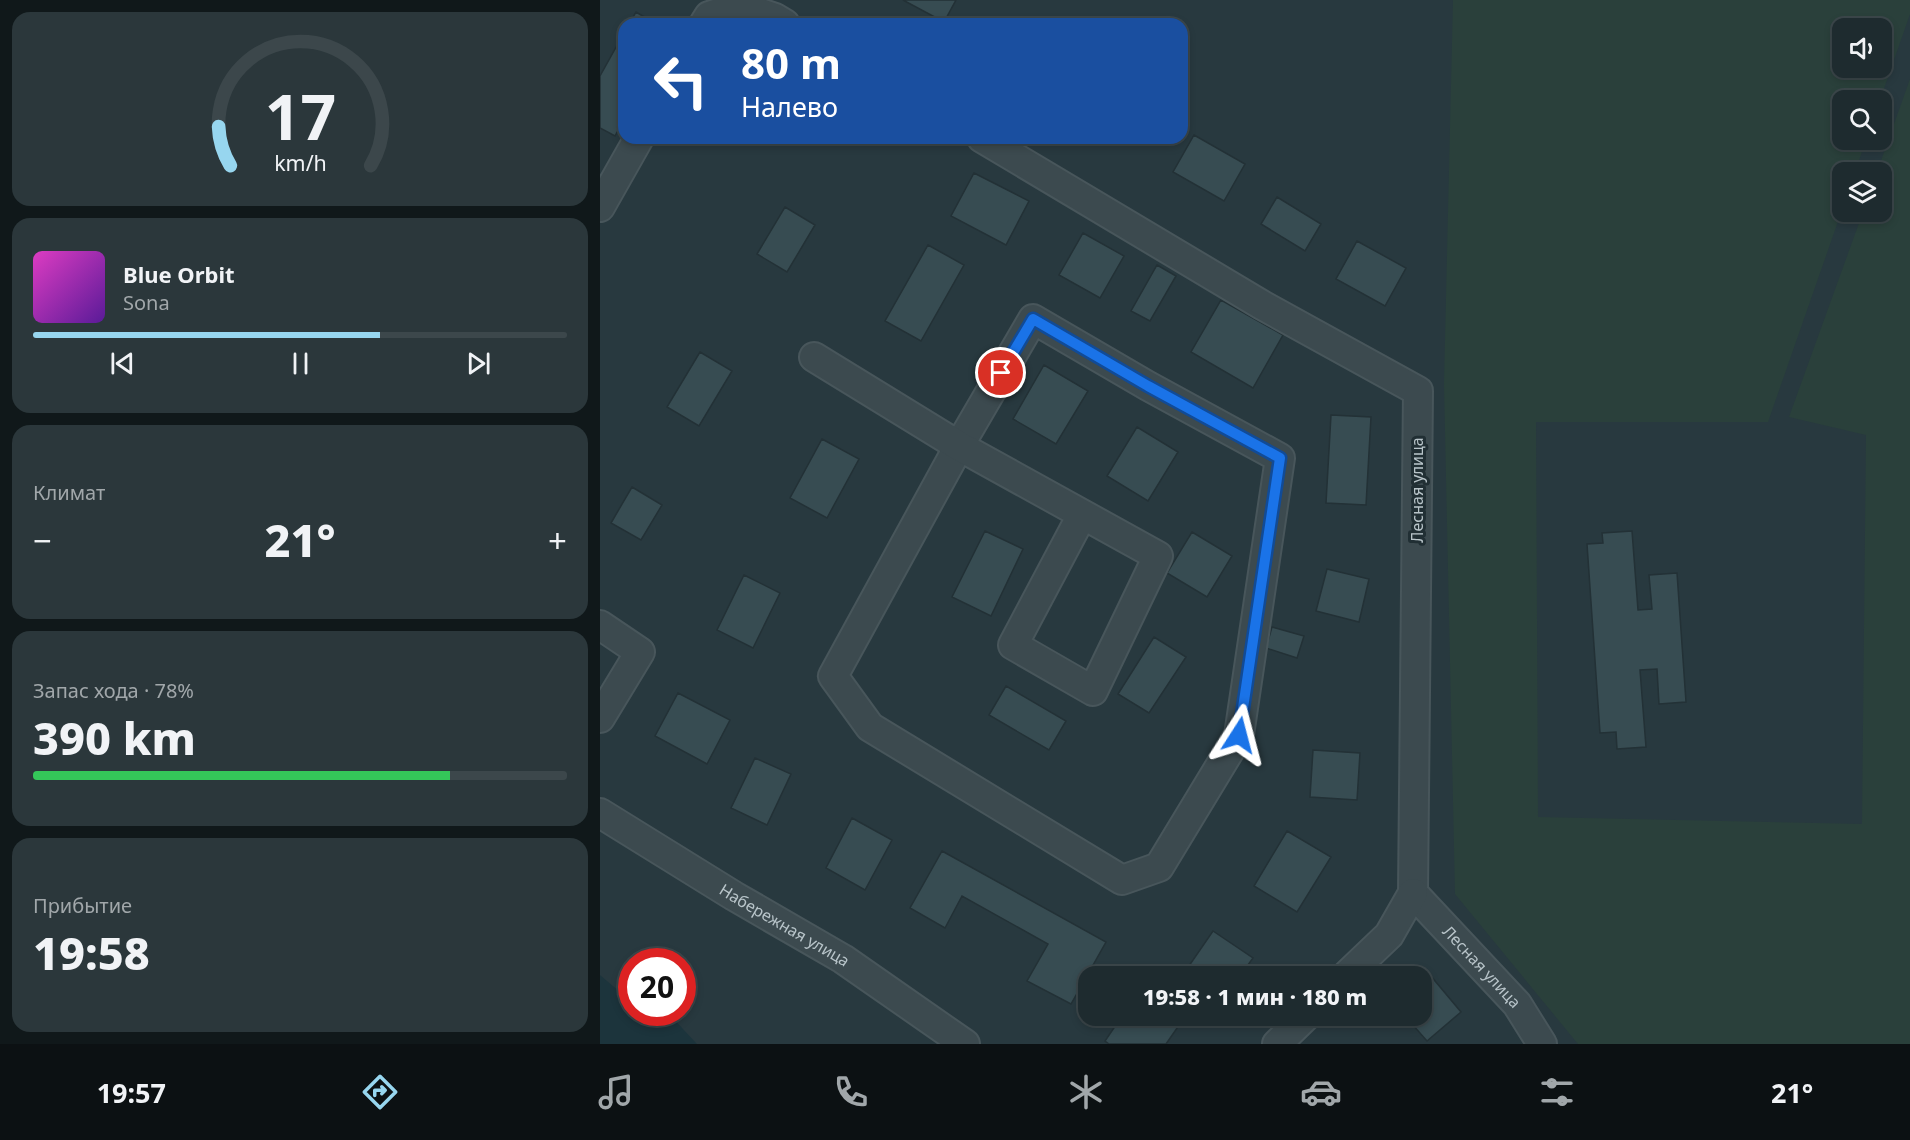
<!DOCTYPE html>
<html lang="ru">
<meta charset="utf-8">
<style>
:root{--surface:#1e2b2f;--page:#2b373b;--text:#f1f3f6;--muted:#a1a7aa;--line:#3c474b;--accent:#97d6ef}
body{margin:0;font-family:"Noto Sans",sans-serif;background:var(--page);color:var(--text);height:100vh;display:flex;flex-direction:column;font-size:22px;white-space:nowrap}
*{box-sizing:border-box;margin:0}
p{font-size:20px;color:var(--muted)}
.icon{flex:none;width:33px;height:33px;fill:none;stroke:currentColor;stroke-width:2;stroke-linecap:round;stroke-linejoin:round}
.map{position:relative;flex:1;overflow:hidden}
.details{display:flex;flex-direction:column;gap:12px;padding:12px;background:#10181a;width:600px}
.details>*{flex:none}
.top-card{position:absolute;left:18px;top:18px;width:570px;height:126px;border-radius:18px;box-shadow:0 3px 9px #0003,0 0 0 2px var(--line);background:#1a4fa0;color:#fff;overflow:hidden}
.fabs{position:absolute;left:1232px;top:18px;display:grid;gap:12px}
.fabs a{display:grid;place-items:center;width:60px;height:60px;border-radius:12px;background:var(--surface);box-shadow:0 3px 9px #0003,0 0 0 2px var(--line);font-size:30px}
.speed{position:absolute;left:18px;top:948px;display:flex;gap:12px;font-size:30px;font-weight:700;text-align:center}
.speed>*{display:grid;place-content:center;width:78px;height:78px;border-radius:50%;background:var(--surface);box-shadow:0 3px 9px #0003,0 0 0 2px var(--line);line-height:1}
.speed .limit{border:9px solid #d22;background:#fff;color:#111}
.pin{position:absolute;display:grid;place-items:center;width:51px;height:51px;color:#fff;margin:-26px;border:3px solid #fff;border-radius:50%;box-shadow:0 2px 6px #0007}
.me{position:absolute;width:66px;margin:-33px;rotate:9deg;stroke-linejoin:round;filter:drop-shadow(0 0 4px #0008)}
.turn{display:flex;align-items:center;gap:21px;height:126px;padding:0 24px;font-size:27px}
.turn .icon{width:78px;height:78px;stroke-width:2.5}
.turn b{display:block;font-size:42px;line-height:51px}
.big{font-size:45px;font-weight:800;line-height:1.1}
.details .tile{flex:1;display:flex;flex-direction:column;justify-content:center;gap:9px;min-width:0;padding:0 21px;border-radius:18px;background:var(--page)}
.details .dial{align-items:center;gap:0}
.dial svg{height:156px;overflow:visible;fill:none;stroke:var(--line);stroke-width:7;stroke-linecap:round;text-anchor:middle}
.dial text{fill:var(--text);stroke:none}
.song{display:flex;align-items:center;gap:18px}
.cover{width:72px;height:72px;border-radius:9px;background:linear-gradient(135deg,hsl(310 70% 55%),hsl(270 70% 35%))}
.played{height:6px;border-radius:3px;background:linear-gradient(90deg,var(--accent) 65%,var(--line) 65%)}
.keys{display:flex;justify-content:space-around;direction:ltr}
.heat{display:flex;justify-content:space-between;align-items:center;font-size:33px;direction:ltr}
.charge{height:9px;border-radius:4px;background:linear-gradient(90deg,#34c759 78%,var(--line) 0)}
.trip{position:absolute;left:478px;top:966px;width:354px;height:60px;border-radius:18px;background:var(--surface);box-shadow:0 3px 9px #0003,0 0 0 2px var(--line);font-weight:800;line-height:60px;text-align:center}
.tabs{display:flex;height:96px;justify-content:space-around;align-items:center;background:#0c1113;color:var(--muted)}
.tabs .icon{width:42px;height:42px}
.tabs .selected{color:var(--accent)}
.tabs b{font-size:27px;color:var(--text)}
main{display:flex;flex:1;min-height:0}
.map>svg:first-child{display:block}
.green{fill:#2a403b;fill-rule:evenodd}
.water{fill:#1c343c}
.building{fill:#374c52;stroke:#233136;stroke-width:1.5}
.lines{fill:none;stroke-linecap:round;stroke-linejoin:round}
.minor-casing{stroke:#48565b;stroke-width:32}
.minor{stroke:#3c4a4f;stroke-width:28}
.route-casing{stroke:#114b97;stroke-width:15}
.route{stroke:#1a73e8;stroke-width:10}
.labels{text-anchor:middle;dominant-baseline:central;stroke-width:6;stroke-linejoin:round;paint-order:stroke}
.street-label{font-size:16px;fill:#b8c4c9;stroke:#212f34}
</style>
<main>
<section class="details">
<div class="tile dial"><svg viewBox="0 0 100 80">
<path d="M14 69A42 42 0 1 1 86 69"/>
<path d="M14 69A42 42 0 0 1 8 49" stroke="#97d6ef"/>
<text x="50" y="56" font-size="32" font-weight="700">17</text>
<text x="50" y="72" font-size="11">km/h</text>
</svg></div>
<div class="tile">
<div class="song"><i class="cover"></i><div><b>Blue Orbit</b><p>Sona</p></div></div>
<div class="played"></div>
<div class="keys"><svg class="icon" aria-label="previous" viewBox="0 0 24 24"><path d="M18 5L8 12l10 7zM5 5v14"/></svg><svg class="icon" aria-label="pause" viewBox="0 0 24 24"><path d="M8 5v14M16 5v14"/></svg><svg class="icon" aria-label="next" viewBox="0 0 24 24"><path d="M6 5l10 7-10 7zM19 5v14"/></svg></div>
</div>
<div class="tile"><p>Климат</p>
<div class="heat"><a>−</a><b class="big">21°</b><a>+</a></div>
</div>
<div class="tile"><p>Запас хода · 78%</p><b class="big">390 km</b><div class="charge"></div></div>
<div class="tile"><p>Прибытие</p><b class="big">19:58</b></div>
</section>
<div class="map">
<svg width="1310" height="1044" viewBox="0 0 1310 1044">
<rect width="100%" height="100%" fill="#28393f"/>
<path class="green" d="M853,0H1310V14L1280,100H1242V140H1266L1255,172H1242V210L1168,422H936L938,817L1262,824L1266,435L1189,417L1263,212H1281V172H1277L1310,79V1044H978L855,894L844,384ZM1242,28H1281V68H1242Z"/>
<path class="water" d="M0,975L20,992L31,997L32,1012H65L69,1014L97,1044H0Z"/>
<path class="building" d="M303,0H356L344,22Z
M36,12L56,24H29Z
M24,33V119L15,136L0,128V76Z
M594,135L645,164L624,201L573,172Z
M374,173L429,201L406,245L351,216Z
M677,197L721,224L705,251L661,224Z
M185,207L215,225L187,272L157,254Z
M483,233L524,256L500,298L459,275Z
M757,241L806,268L785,306L736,279Z
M328,245L364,265L321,341L285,321Z
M557,265L576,276L550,321L531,311Z
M621,300L683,335L653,388L591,352Z
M100,352L132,371L99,426L67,407Z
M444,365L488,391L456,444L413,419Z
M731,415L771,417L766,505L726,503Z
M537,427L578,452L548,501L507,476Z
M222,439L259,459L227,518L190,498Z
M32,487L62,505L41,540L11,523Z
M385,531L423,549L391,616L352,597Z
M1032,531L1038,610L1052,609L1049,575L1077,573L1086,702L1059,704L1057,669L1040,670L1046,747L1017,749L1016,732L1000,733L987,544L1003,543L1002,533Z
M592,532L632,556L607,597L567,573Z
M727,569L769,579L759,622L716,611Z
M144,575L180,593L153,648L117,630Z
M672,627L704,636L697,658L666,648Z
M554,637L586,657L549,713L518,694Z
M406,686L466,721L449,750L389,715Z
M78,693L130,720L107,764L55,736Z
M713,750L760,753L757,800L710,797Z
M155,758L191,774L167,825L131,808Z
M252,818L292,840L265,890L226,868Z
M687,831L731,857L697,912L654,886Z
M342,851L506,942L471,1004L427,981L448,944L362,896L345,928L310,908Z
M613,931L653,958L640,976H582Z
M830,975L861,1012L827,1041L805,1016H822V982Z
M522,1016H574L582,1021L566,1044H509L505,1041Z"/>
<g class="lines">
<g class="minor-casing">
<g id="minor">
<path d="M104,24L109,16L140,6L175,18L185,24"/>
<path id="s1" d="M382,138L662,305L818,391L813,893L917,1004L942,1044"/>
<path d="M0,207L39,138"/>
<path d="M433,319L548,386L680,458L639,735L559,867L522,880L270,727L233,676L359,446Z"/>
<path d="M214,357L359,446L558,556L493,691L413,645L482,515"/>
<path d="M0,625L40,652L0,718"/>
<path id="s2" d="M0,813L134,896L243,959L365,1044"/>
<path d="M746,976L789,935L813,893"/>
<path d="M677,1044L706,1016"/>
</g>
</g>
<use href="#minor" class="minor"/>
</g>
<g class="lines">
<g class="route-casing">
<path id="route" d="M401,373L433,319L548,386L680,458L639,735"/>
</g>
<use href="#route" class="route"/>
</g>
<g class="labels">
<g class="street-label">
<text transform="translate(817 490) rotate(-90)">Лесная улица</text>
<text stroke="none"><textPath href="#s2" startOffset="216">Набережная улица</textPath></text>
<text stroke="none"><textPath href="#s1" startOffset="1107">Лесная улица</textPath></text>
</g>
</g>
</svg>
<div class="fabs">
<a><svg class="icon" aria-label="sound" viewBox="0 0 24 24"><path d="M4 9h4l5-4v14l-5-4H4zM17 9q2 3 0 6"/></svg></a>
<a><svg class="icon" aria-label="search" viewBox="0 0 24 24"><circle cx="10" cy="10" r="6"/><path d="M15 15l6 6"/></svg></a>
<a><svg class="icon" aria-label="layers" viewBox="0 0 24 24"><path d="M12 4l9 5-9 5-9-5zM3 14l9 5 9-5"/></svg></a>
</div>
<div class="speed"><div class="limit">20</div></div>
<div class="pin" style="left:401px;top:373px;background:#d93025"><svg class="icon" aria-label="arrive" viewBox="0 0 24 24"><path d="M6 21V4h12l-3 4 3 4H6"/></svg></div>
<svg class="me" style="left:639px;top:735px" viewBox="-20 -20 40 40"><path d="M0-17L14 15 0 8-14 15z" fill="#1a73e8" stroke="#fff" stroke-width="4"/></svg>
<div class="trip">19:58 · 1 мин · 180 m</div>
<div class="top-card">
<div class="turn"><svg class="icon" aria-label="left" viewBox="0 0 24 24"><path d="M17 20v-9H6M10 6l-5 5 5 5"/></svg><div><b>80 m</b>Налево</div></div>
</div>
</div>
</main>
<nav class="tabs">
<b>19:57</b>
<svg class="icon selected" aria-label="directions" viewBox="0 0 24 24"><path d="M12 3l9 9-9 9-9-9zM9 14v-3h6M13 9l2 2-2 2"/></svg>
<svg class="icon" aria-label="music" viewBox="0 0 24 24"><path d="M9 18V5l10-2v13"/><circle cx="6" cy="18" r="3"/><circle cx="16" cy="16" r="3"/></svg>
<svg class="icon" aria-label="phone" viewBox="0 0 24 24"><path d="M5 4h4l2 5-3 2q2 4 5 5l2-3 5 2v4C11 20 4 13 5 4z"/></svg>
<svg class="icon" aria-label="climate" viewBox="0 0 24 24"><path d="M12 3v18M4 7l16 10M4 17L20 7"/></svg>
<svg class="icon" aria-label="car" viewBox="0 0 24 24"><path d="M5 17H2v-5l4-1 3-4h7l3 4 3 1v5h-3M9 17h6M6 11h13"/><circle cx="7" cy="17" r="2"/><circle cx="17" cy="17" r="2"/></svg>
<svg class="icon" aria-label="filters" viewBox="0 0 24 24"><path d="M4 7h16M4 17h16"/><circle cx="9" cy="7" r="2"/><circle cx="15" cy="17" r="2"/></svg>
<b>21°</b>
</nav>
